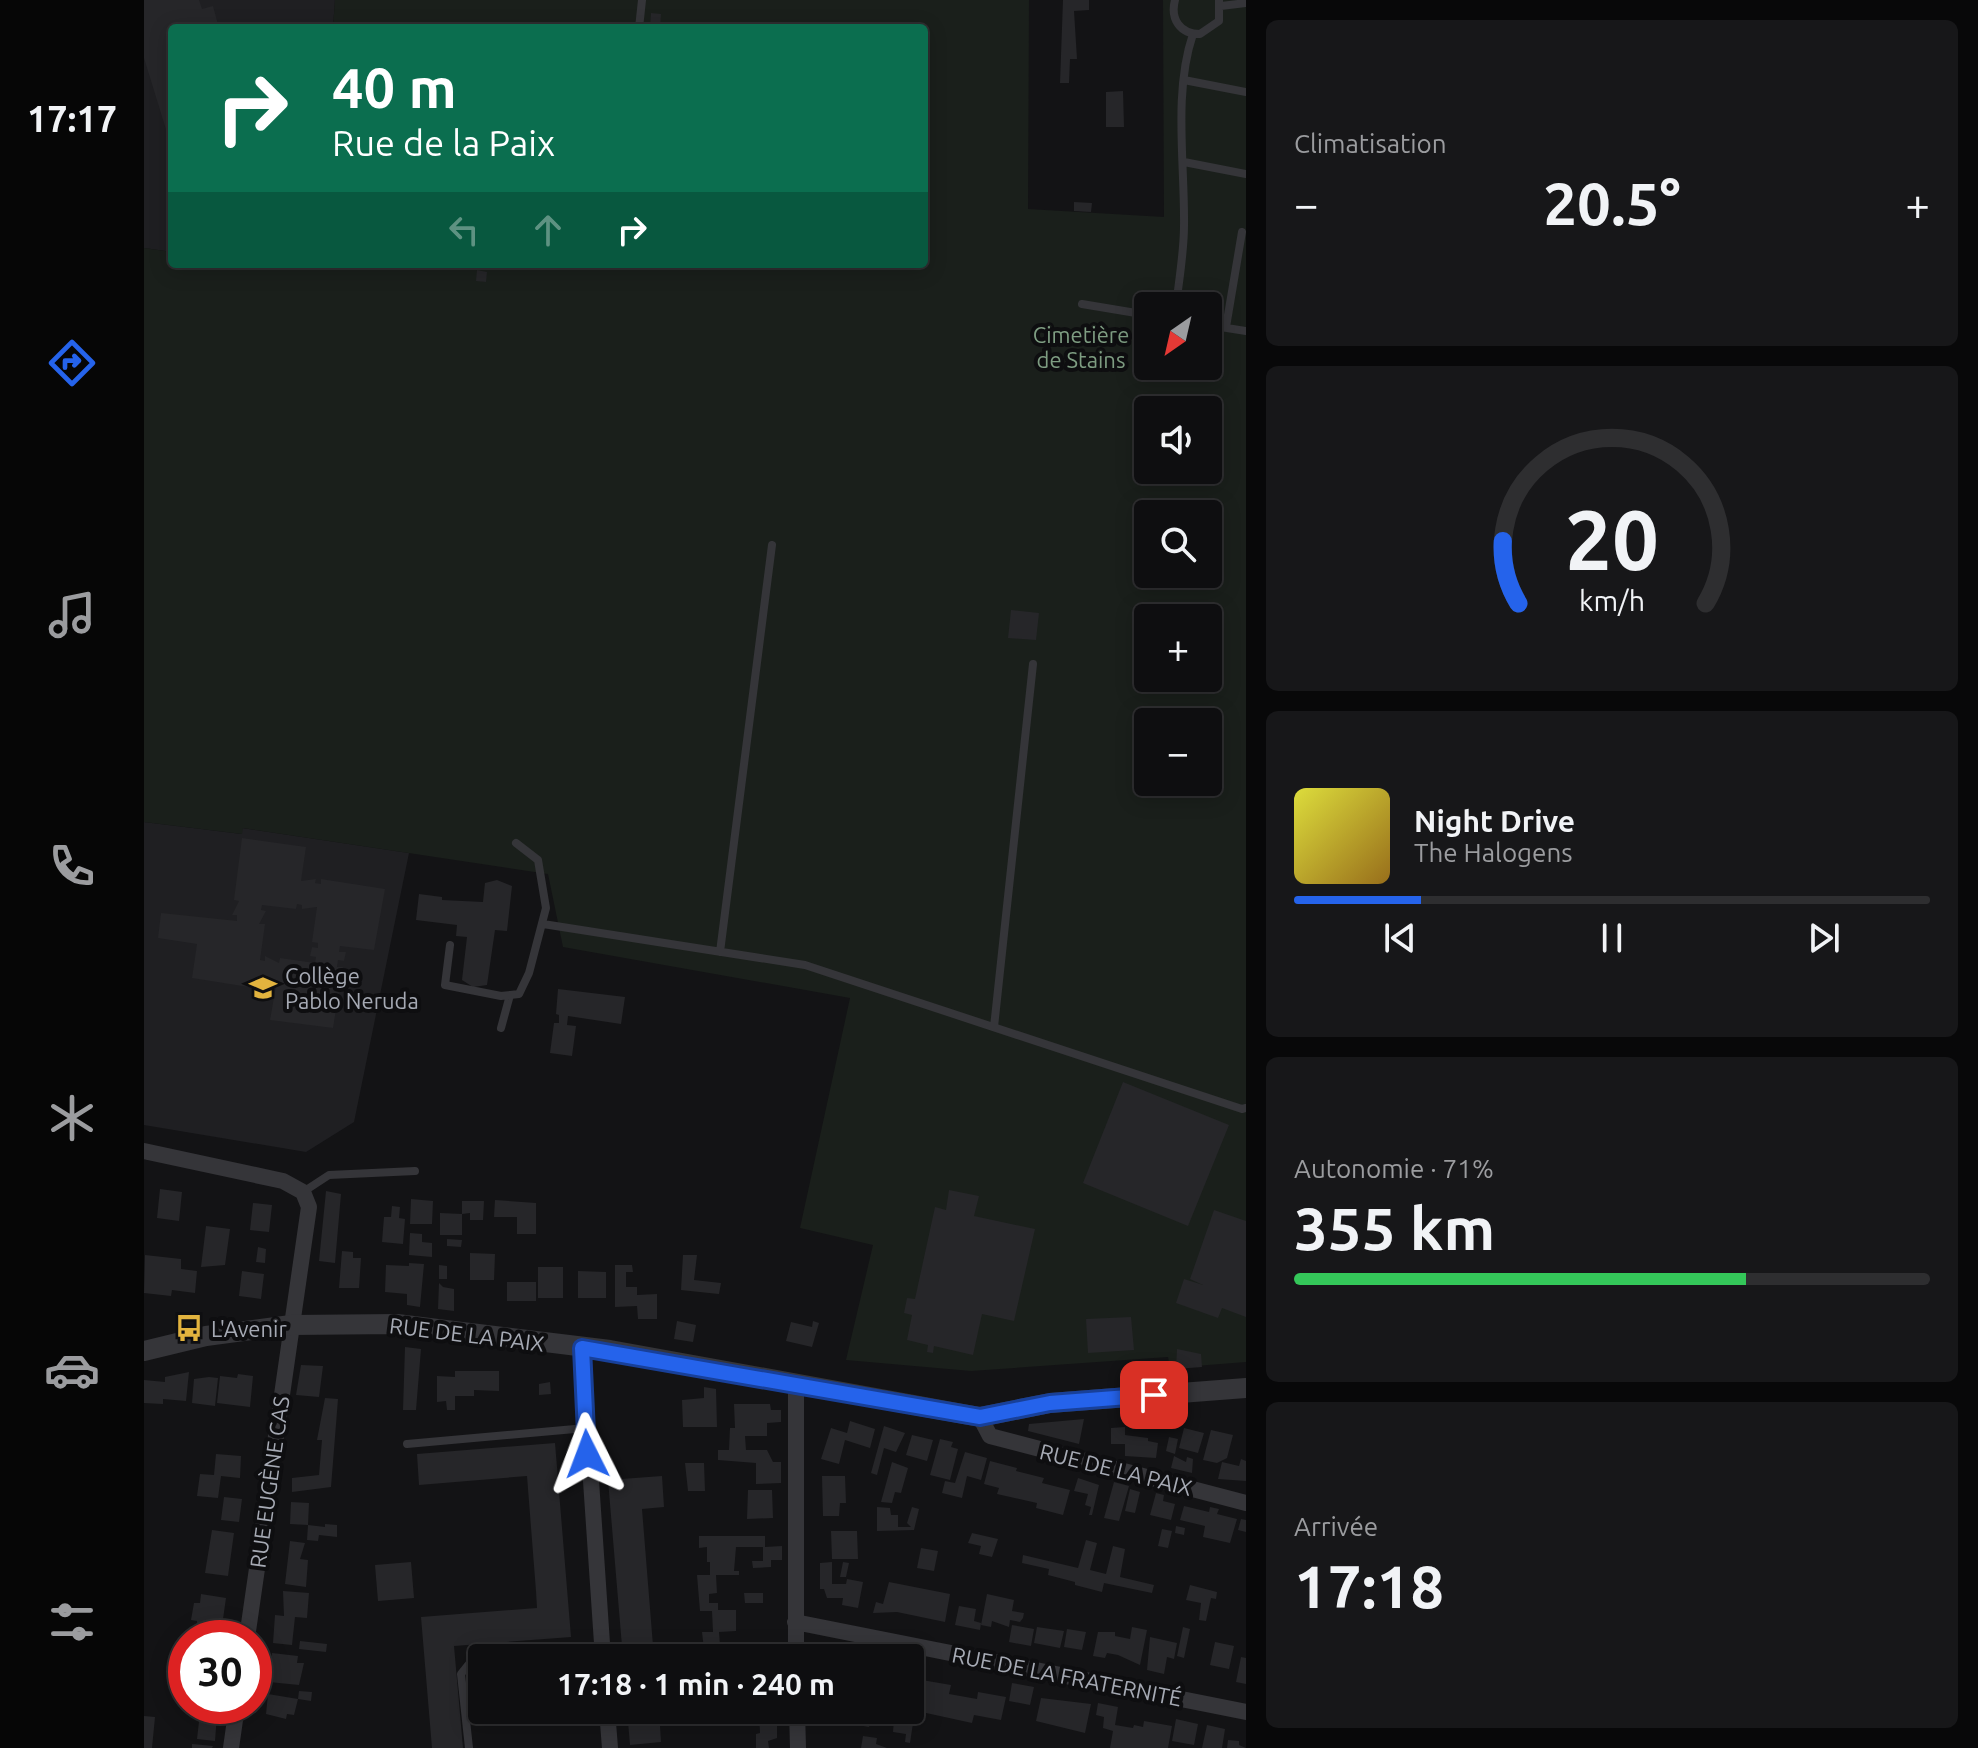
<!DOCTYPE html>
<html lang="fr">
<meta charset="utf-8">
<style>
:root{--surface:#0e0e10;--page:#171719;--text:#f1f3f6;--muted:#9b9c9f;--line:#2e2e30;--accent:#2563eb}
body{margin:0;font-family:Ubuntu,sans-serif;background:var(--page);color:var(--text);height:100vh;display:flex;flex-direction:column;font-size:30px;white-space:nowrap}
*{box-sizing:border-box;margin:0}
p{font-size:26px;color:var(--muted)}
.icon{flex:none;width:44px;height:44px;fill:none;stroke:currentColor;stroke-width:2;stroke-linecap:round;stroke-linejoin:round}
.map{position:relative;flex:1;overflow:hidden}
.side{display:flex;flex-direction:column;gap:20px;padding:20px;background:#080809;width:732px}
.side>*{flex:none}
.guide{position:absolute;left:24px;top:24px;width:760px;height:244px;border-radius:8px;box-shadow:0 4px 20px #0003,0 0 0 2px var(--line);background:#0b6e4f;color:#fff;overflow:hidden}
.needle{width:52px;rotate:214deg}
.buttons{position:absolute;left:990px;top:292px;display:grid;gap:16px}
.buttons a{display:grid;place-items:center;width:88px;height:88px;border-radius:8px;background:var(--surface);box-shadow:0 4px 20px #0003,0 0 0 2px var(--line);font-size:40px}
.speed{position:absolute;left:24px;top:1620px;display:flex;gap:16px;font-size:40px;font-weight:700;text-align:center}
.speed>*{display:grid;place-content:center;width:104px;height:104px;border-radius:50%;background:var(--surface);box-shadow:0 4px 20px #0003,0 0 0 2px var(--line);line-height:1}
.speed .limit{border:12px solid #d22;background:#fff;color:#111}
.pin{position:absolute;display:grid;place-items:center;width:68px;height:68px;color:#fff;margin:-34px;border-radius:16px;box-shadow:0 4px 12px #0006}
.me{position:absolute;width:88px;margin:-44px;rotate:357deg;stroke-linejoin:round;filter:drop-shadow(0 0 6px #0008)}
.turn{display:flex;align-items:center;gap:28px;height:168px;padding:0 32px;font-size:36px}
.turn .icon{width:104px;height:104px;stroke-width:2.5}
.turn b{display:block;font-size:56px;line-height:68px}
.lanes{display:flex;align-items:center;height:76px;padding:0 32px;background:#0003;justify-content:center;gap:40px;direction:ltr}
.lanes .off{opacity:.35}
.big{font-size:60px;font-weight:600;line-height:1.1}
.side .card{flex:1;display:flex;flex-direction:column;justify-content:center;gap:12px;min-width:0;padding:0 28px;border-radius:12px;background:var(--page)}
.side .dial{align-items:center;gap:0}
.dial svg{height:208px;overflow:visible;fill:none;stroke:var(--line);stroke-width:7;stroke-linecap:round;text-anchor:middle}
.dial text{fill:var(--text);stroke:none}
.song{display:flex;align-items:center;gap:24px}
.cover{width:96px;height:96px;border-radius:12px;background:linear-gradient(135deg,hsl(60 70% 55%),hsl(40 70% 35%))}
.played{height:8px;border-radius:4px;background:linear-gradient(90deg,var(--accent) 20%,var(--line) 20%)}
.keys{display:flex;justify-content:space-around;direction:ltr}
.heat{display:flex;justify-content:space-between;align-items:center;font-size:44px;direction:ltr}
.charge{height:12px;border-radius:6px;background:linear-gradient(90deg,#34c759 71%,var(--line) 0)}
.trip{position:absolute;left:324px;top:1644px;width:456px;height:80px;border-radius:8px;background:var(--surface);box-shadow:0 4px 20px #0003,0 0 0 2px var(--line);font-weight:600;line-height:80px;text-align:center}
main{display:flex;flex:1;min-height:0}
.tab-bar{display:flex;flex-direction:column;width:144px;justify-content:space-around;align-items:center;background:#060606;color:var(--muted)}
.tab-bar .icon{width:56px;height:56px}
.tab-bar .on{color:var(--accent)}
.tab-bar b{font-size:36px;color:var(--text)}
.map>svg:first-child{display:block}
.built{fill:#1f1f22}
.green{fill:#1a1f1b;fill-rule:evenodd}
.building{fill:#262629;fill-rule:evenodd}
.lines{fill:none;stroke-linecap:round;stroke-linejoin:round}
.service{stroke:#353539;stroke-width:8}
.minor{stroke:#353539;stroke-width:16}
.tertiary{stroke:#353539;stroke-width:20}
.route-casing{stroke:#184099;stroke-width:20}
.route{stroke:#2563eb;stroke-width:14}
.labels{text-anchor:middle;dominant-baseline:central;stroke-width:8;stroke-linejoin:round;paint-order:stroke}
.park-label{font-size:22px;fill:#7e9d82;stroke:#0e0e10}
.poi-label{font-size:22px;fill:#a6aab4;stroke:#0e0e10;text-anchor:start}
.street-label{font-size:22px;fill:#a6aab4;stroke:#0e0e10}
</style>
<main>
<nav class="tab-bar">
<b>17:17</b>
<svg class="icon on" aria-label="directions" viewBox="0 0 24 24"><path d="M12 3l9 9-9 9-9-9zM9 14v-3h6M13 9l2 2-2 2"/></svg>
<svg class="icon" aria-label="music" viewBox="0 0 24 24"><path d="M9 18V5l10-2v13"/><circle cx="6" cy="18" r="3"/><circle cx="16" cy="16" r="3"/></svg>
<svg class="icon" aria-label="phone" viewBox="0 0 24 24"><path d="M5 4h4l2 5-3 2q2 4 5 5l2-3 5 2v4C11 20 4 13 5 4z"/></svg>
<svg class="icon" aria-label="climate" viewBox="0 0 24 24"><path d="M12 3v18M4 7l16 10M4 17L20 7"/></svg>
<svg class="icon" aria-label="car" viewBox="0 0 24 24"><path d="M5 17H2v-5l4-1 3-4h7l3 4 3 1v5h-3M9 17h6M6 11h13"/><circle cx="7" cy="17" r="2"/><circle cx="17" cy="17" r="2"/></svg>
<svg class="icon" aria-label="filters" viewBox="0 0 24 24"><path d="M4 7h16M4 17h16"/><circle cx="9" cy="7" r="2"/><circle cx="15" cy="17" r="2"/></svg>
</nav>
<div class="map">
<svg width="1102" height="1748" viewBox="0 0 1102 1748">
<rect width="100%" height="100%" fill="#131315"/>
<path class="built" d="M0,0H191L189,28H28V252L0,248Z
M0,822L98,834V828L265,853L210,1122L162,1152L0,1125Z"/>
<path class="green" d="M191,0H885L884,209L1020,217L1019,0H1102V1362L1026,1368L1024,1357L827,1371L702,1360L729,1245L656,1228L706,998L419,947L404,874L99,828L98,834L0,822V248L28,252V264H136L174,268L175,264H780V28H189ZM1004,306H1064V366H1004ZM1004,410H1064V470H1004ZM1004,514H1064V574H1004ZM1004,618H1064V678H1004ZM1004,722H1064V782H1004Z"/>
<path class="building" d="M0,0H55L58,9L69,6L75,28H28V149L0,58Z
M919,0H945V10L930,11L933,59H926L925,83H916Z
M507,13L517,14L516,28H506Z
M979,91L980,127H962V92Z
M930,202L948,203L947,212L930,211Z
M333,270L343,272L342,282L332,281Z
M867,610L895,613L892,640L864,638Z
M98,838L162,847L157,881L172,879L171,883L177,884V879L241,889L230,950L196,946L195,952H202L200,961L194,960L193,967H199L189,1028L126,1020L132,986L126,985V990L117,988V983L112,982L111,988L48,978L53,944L14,938L17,913L93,921V915H88L95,901L90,900ZM153,904L158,905V909L173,907L168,942L174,943V948L168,947L166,956L172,957L171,963L136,958L135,963L121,956V961L116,960L121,924H115L122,911L117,910L118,905L152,909Z
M353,880L368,886L363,931L351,930L343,985L329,987L318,980L323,937L312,936L313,925L272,920L275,894L298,897V900L339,902L341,883Z
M414,989L481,997L477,1024L424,1016L423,1025L432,1026L428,1056L406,1053L410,1023H415V1015L412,1014Z
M979,1082L1085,1125L1044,1226L939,1183Z
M16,1189L38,1192L35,1221L13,1218Z
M805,1190L835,1196L830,1216L891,1229L870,1321L838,1314L829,1355L790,1346L789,1353L783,1352L784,1345L763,1340L768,1315L760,1313L763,1298L771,1299L791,1207L802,1210Z
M182,1191L197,1194L191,1263L175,1261Z
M267,1199L289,1201L288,1224H266Z
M351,1200L392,1203V1234H373V1217H350Z
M318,1201H340L339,1220H326V1213L318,1214Z
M109,1203L128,1205L125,1232L106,1230Z
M248,1206L256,1207L255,1218L261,1219L259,1244L238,1242L240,1217H247Z
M1070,1210L1102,1221V1317L1078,1308L1074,1318L1032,1303L1040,1279L1059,1285L1046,1279Z
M296,1213L318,1214V1235H296Z
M62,1226L86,1229L81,1265L57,1267Z
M266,1233L278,1234V1242L288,1243V1257L265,1255Z
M303,1239L318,1240L317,1247L303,1246Z
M114,1247L122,1249L121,1263L112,1262Z
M198,1251L209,1252V1258H217L215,1288H195Z
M326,1253L351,1254L350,1280H326Z
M1,1255L37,1259V1269L53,1271L51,1293L28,1290L27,1296L0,1293Z
M539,1255H553L550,1280L577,1283L575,1294L537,1290Z
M265,1263L280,1264L276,1307L263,1305V1294L241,1292L242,1265L265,1266Z
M295,1265L303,1266V1279H295Z
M471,1265H488L489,1272H482V1287H493V1295L513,1294V1319H494L493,1306L471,1307Z
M394,1267H419V1298H394Z
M98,1271L120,1274L117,1299L95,1296Z
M434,1271L462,1272V1298H434Z
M363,1282H392V1301H363Z
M295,1283L299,1287L310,1289V1311L294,1309Z
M987,1317L990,1350L944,1353L942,1319Z
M533,1321L552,1325L549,1342L530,1339Z
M669,1321L675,1323L668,1347L642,1341L647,1322L668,1327Z
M261,1347L277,1349L272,1410H259Z
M1033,1349L1057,1354L1058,1367L1032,1369Z
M157,1365L179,1366L175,1397L152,1395Z
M311,1371H355V1391L330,1390V1396H311V1410H303L302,1401L293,1402V1376L311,1377Z
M45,1372L42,1401L19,1399V1404L0,1403V1380L21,1382V1377Z
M94,1374L109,1376L106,1407L73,1403L76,1376L93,1378Z
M65,1377L74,1378L71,1406L48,1403L50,1379Z
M406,1382L407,1394L395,1395V1384Z
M560,1387L572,1389L573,1427H539L538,1400L560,1398Z
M181,1398L194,1399L187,1487L148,1492V1478L175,1475L178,1440H173Z
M590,1404H626L627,1410H637V1422L623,1423V1436H601L602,1450H623L629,1462H637V1483L612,1484V1463L574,1460V1450H585L586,1428H591Z
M940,1419L935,1444L884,1431L885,1424Z
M706,1421L731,1429L726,1448L701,1440L695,1464L677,1459L687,1428L703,1433Z
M740,1426L761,1433L752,1452L740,1448L733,1475L727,1473Z
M981,1427V1435L1004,1438V1441L1014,1443L1012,1458L981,1456V1444H967V1428Z
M1040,1428L1060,1433L1054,1453L1035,1448Z
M1067,1430L1089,1435L1083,1458L1073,1463L1059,1460Z
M768,1435L789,1440L783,1461L762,1455Z
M1025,1437L1034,1439L1031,1454L1022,1451Z
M796,1439L809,1442L807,1447L814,1449L806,1480L786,1475Z
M411,1443L427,1637L310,1646L319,1748H288L277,1617L393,1608L392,1591L383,1476L275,1485L273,1454Z
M821,1452L843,1458L837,1480L823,1476L818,1498L798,1493L801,1481L811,1483Z
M72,1454L97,1456L96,1478L77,1476L74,1498L53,1496L56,1474L70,1475Z
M1030,1456L1042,1462L1043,1457L1049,1459L1048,1473L1027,1468Z
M1097,1459L1102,1461V1481L1074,1479L1078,1462L1095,1466Z
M846,1461L873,1468L872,1471L900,1478L898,1483L926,1490L919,1515L892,1508L893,1503L853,1494L855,1488L840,1484Z
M748,1462L764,1468L757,1493L751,1492L748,1503L737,1502Z
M541,1463H560L561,1491H544Z
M518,1476L520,1507L498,1509L510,1658H479L464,1480Z
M678,1476H701L702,1503H696L695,1516H679Z
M934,1478L955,1485L948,1515H945L947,1507L941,1505L944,1494L930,1491Z
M970,1482L985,1486L975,1521L960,1518Z
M986,1489L996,1492L991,1513L981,1511Z
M604,1490H628L629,1518L603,1519Z
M1012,1493L1020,1495L1019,1501L1031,1504L1027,1520L1006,1515Z
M80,1497L98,1499L95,1522L77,1520Z
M147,1502L165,1503L164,1525L146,1524Z
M1040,1506L1065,1512L1066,1507L1075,1509L1073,1514L1093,1519L1086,1543L1059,1537L1061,1526L1036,1520Z
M733,1507L746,1508L747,1515H754V1527H767L763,1523L768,1507L775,1509L770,1530L733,1531Z
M1097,1519L1102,1520V1532L1094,1530Z
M181,1524L193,1525V1537L175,1535L174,1541L163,1540L164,1525L181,1527Z
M1032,1526L1041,1528L1040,1535L1031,1533Z
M1018,1529L1028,1531L1024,1548L1014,1546Z
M68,1530L90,1533L84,1576L61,1573Z
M687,1531H713L714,1559H688Z
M828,1533L854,1539L848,1557L835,1554L837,1546L824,1543Z
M555,1536H621V1547L638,1546V1560H627V1567L609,1568L608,1561H619V1547H592L590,1571H595V1575H572L573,1593L565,1594V1603H574V1610H592V1631L575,1632L577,1658H561L558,1632H569L568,1611H556L553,1575H566V1562H563V1547L555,1548Z
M942,1540L953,1543L946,1570L962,1574L969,1546L981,1549L976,1577L1010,1585L1008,1593L960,1583L958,1592L931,1585V1582L904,1575L905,1569L878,1563L879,1555L934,1568Z
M146,1541L161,1543L156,1559L164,1560L162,1587L141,1584Z
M777,1548L794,1551L790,1571L773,1568Z
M267,1562L270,1598L234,1601L231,1565Z
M688,1562V1584H702L703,1579L719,1582L714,1608L698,1605L699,1598H683L680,1589H676V1563Z
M699,1562L705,1563L702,1577H696Z
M745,1582L806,1594L801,1622L753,1612L729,1613L732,1602L739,1604Z
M1046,1585L1073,1592L1072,1599L1067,1598L1062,1621L1055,1620L1057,1603L1042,1600Z
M139,1591L165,1593L163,1618L151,1617L148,1645L129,1643L131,1615L140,1616Z
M600,1593H619V1603H601Z
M57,1594L82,1598L77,1633L53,1630V1621L47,1620L50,1603H56Z
M843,1594L870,1600L868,1611L880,1613L879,1618L876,1622L866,1620L865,1627L848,1621L847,1627L837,1625Z
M815,1606L832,1609L830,1621L837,1623L836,1630L811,1625Z
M868,1625L890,1629L887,1646L865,1642Z
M893,1627L920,1631L916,1648L890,1643Z
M988,1627L1003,1630L996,1665L974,1655L963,1653L961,1658L949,1656L954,1632H971V1636L986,1639Z
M1039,1627L1046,1629L1040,1658L1033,1656Z
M923,1629L942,1632L938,1650L920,1647Z
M1006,1637L1033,1643L1030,1659L1023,1657L1020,1674L1003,1670Z
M156,1641L183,1644L182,1652L155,1649Z
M1071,1642L1090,1646L1085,1669L1066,1665Z
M682,1651L710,1657V1658H680Z
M128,1653L154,1656L153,1663H160L155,1685L125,1682Z
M1097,1657L1102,1658V1684L1092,1682Z
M766,1678L807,1685L805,1694L833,1699L834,1692L862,1697L857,1720L830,1715L828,1723L773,1711L775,1703L766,1701Z
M868,1683L890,1687L886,1705L865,1701Z
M155,1691L168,1692L167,1701L154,1699L150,1715L143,1714L142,1719L122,1714L124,1694L154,1699Z
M897,1698L947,1704L941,1733L892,1721Z
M954,1703L974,1707L971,1725L989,1728L990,1725L999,1727L1000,1721L1028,1726L1024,1748H966L969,1731L959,1728L960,1717L952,1715Z
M483,1710H515L517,1742L486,1745Z
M668,1710H741L739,1719L728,1716L725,1727L668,1717Z
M633,1712V1738L624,1741L625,1748H612V1734L616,1733L615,1713Z
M56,1713L73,1715L71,1741L53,1739Z
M0,1716L11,1717L8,1748H0Z
M750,1719L769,1723L766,1743L761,1742L762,1734L749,1732Z
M1032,1719L1054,1724L1050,1745L1028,1741Z
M1063,1725L1081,1729L1078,1748H1058Z
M719,1736L733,1738L732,1744L743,1748H717Z
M1084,1740L1095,1741V1745L1102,1748H1083Z
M48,1744L69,1746L68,1748H48Z"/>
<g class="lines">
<path class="service" d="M1031,0C1026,19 1036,34 1056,34L1075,21V0
M1077,6L1102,3
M495,28L498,0
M1040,80L1102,92
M1040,162L1102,174
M938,304L1004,315
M1032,306C1035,280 1040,252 1040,226C1041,164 1029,93 1049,34
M1064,325L1102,331
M1082,327L1098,232
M399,924L661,965L1098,1109L1102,1108
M306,945L301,985L357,996L375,994L385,973L402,908L394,860L372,843
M576,952L628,545
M850,1027L889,664
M357,1028L366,995
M159,1192L185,1175L271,1171
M263,1444L442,1428
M341,1658L458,1646
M325,1748L317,1674L329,1659L338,1658"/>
<path class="minor" d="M0,1151L139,1181L159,1192L165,1207L103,1638
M438,1348L459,1658
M836,1417L846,1436L1102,1503
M651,1622L1102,1712
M652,1658V1384
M463,1710L466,1748
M653,1710L654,1748
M87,1748L93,1706"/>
<path class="tertiary" d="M0,1351L62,1336L147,1325L253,1324L466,1350L836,1417L906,1403L1102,1388"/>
</g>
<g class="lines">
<g class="route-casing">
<path id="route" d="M443,1454L438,1348L836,1417L906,1403L1010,1395"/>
</g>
<use href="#route" class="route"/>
</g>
<defs>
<g id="school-bare" transform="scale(2.16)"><path d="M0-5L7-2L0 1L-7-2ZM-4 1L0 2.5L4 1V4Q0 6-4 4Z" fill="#e2b33e" stroke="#0e0e10" stroke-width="2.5" paint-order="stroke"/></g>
<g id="bus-bare" transform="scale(2.16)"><path d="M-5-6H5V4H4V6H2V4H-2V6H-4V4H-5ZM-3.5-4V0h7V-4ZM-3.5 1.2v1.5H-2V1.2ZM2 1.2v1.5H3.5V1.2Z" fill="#e2b33e" stroke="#0e0e10" stroke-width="2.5" paint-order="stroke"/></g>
</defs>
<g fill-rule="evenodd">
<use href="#school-bare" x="119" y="988"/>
<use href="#bus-bare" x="45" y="1328"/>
</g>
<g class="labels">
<g class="park-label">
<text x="937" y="334">Cimetière<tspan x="937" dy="25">de Stains</tspan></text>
</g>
<g class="poi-label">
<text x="141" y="975">Collège<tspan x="141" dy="25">Pablo Neruda</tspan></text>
<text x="67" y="1328">L'Avenir</text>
</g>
<g class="street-label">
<text transform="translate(323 1334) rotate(7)">RUE DE LA PAIX</text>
<text transform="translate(972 1469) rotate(14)">RUE DE LA PAIX</text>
<text transform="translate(125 1482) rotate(-82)">RUE EUGÈNE CAS</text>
<text transform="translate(923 1676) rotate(11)">RUE DE LA FRATERNITÉ</text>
</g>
</g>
</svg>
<div class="buttons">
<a><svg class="needle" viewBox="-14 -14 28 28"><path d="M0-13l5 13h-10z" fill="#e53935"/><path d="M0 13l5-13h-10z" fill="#9b9c9f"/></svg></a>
<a><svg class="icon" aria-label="sound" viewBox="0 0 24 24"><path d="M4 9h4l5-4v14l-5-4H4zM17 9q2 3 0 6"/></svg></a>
<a><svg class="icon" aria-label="search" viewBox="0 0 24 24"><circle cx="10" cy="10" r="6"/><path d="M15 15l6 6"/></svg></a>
<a>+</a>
<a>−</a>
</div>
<div class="speed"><div class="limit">30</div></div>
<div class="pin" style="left:1010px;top:1395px;background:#d93025"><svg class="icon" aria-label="arrive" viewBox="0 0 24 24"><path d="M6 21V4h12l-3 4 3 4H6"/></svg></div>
<svg class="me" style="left:443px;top:1454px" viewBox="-20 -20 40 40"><path d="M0-17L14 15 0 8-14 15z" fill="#2563eb" stroke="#fff" stroke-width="4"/></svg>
<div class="trip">17:18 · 1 min · 240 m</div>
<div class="guide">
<div class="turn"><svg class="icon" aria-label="right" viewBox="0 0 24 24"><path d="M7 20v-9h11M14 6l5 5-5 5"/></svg><div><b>40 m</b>Rue de la Paix</div></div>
<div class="lanes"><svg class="icon off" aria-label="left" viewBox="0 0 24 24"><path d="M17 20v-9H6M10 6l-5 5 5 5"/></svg><svg class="icon off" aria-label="ahead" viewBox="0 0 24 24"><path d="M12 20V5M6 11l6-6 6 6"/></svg><svg class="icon" aria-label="right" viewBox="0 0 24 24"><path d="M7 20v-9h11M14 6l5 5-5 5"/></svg></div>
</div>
</div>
<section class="side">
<div class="card"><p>Climatisation</p>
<div class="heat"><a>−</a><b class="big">20.5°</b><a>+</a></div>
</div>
<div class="card dial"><svg viewBox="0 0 100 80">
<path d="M14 69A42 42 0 1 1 86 69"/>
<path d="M14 69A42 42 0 0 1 8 45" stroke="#2563eb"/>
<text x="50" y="56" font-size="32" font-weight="700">20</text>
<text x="50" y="72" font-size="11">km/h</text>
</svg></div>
<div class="card">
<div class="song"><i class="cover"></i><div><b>Night Drive</b><p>The Halogens</p></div></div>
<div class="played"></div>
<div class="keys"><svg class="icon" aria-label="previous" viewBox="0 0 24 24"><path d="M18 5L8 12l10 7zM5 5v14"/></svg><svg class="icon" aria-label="pause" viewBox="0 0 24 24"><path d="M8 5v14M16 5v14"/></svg><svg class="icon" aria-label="next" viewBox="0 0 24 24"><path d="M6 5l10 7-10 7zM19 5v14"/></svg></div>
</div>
<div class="card"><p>Autonomie · 71%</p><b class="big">355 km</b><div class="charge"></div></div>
<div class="card"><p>Arrivée</p><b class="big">17:18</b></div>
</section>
</main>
